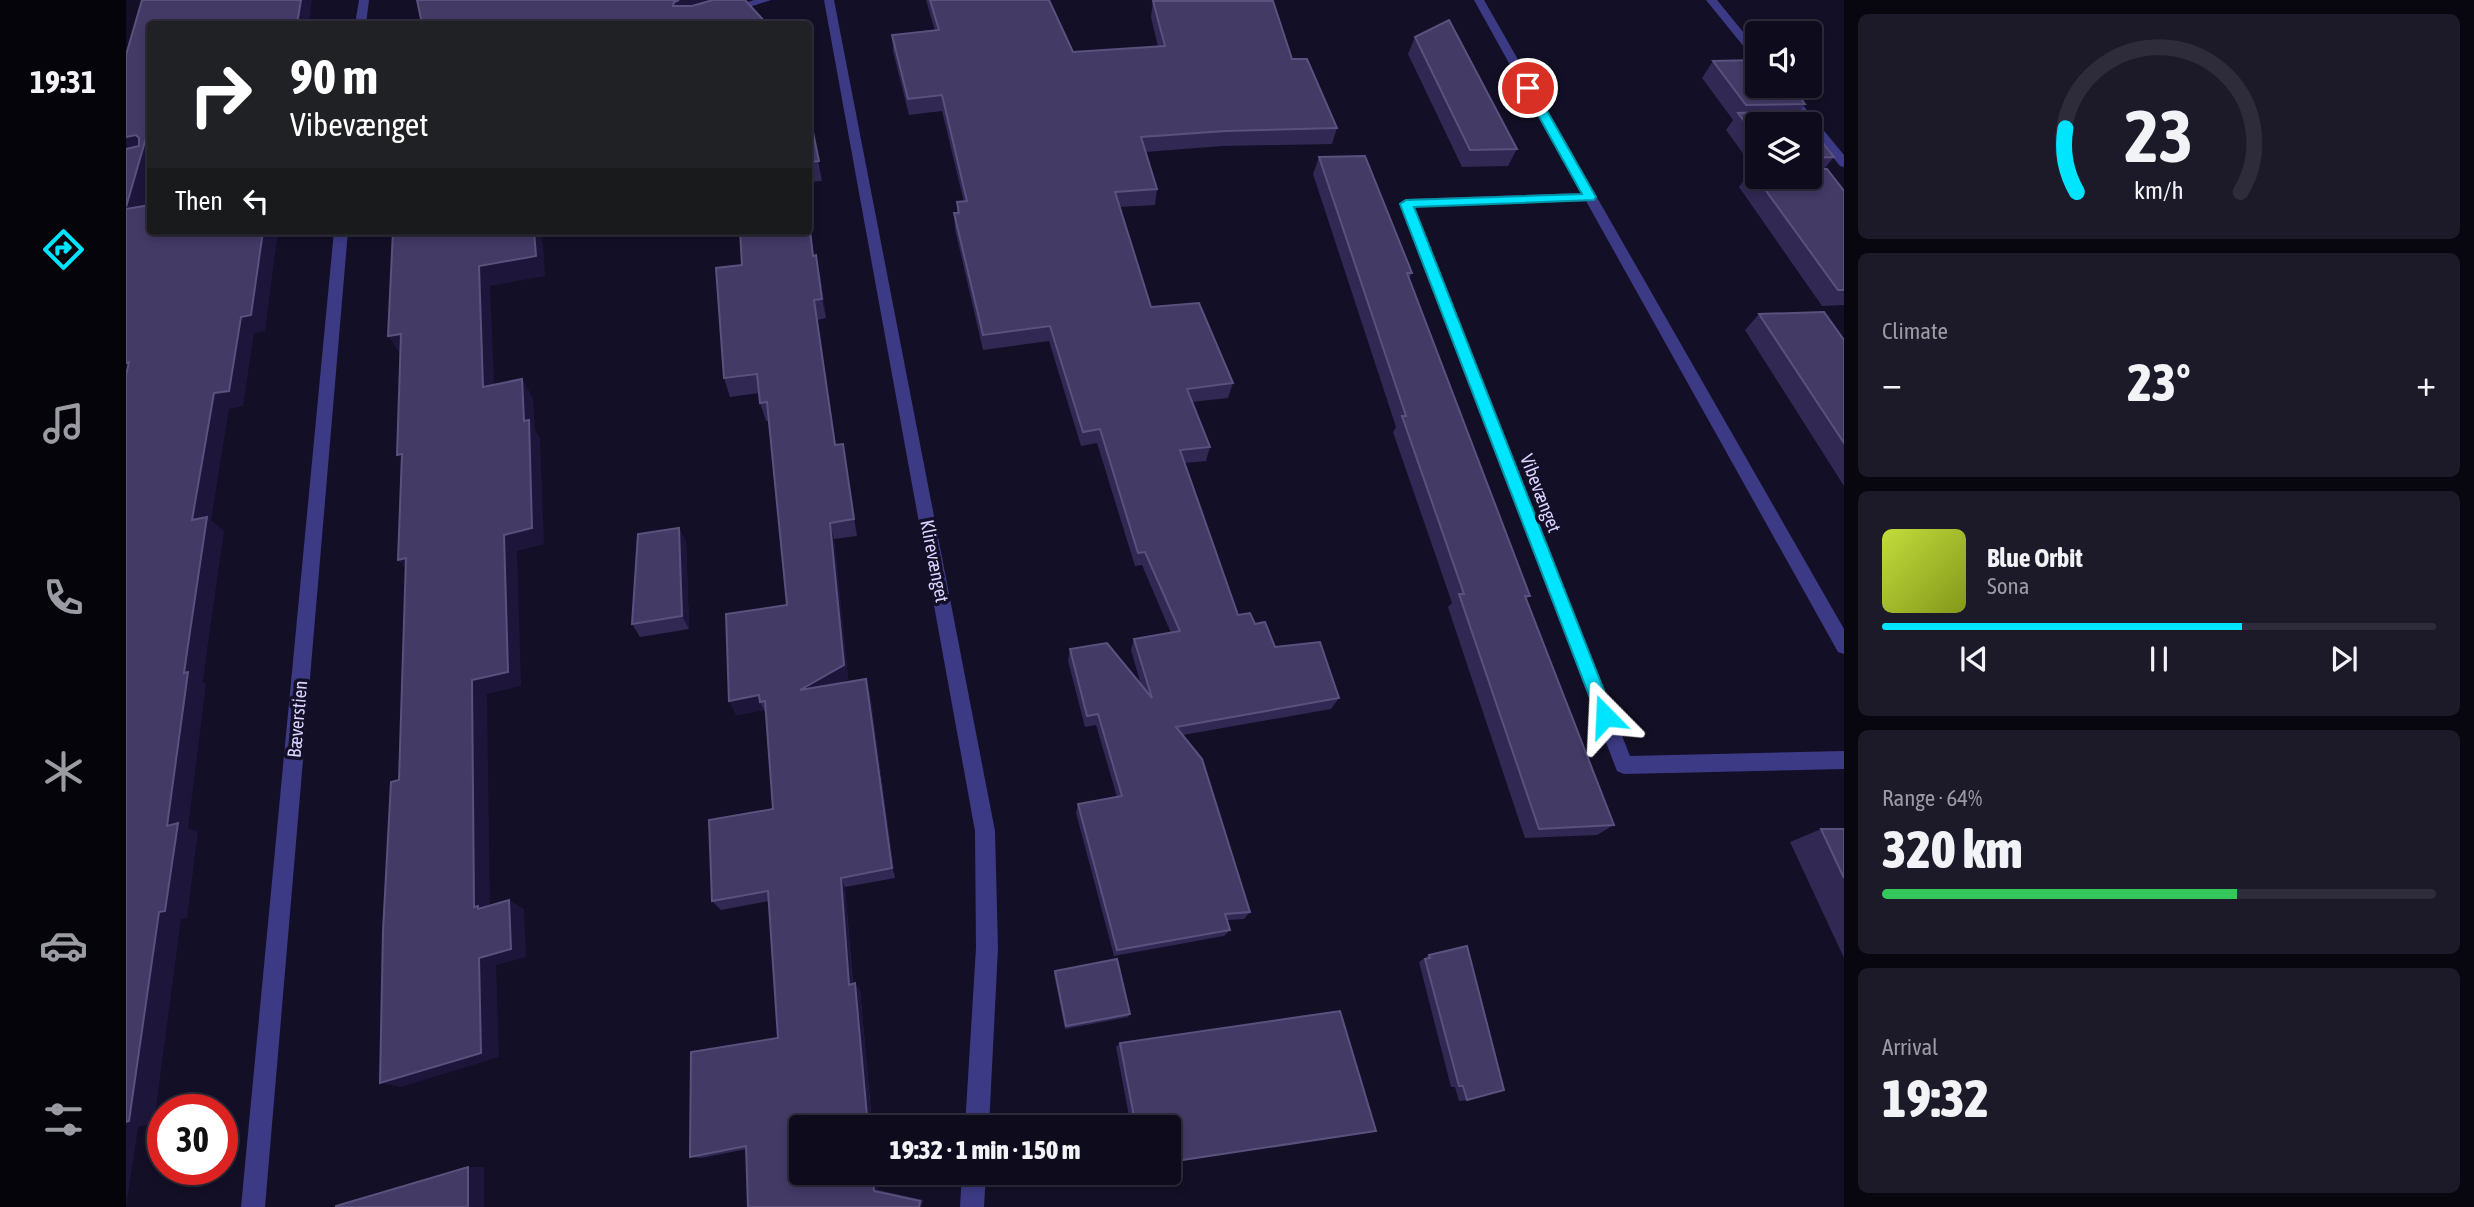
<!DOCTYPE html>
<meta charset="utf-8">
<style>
:root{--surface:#0e0b1c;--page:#1c1929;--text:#f1f3f6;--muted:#9b9ba3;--line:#2e2b3b;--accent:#00e5ff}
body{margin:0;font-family:"Asap Condensed",sans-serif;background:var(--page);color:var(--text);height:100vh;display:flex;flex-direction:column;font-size:26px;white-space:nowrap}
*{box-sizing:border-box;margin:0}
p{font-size:23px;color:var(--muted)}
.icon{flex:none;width:38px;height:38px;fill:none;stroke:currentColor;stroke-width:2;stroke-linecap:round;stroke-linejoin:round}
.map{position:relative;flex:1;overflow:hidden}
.sheet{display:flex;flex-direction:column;gap:14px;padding:14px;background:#08060f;width:630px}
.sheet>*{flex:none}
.guide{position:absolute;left:21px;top:21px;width:665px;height:214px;border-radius:7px;box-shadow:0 4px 10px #0003,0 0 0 2px var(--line);background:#202124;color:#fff;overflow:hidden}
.fabs{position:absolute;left:1619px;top:21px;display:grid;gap:14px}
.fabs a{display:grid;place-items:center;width:77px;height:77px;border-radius:7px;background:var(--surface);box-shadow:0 4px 10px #0003,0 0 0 2px var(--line);font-size:35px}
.speed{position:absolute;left:21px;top:1094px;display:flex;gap:14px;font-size:35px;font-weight:700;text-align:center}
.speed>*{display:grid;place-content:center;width:91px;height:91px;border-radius:50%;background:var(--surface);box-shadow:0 4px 10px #0003,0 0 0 2px var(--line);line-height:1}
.speed .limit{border:10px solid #d22;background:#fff;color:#111}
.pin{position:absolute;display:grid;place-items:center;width:60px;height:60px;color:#fff;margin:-30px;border:4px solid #fff;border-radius:50%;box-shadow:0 2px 7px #0007}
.me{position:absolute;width:77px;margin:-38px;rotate:339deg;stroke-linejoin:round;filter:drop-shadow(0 0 5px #0008)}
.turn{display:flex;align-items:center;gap:24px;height:147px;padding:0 28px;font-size:32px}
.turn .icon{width:91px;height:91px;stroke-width:2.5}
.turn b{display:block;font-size:49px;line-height:60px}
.then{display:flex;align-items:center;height:66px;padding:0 28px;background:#0003;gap:14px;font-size:26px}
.big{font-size:52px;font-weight:800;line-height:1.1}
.sheet .card{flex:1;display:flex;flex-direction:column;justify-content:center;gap:10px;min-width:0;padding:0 24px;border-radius:10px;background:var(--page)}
.sheet .dial{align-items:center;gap:0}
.dial svg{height:182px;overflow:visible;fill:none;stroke:var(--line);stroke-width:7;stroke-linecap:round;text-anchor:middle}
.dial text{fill:var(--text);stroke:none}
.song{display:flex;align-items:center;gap:21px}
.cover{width:84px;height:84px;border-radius:10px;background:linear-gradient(135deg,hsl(70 70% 55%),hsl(70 70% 35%))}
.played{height:7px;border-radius:4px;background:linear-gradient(90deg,var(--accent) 65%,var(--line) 65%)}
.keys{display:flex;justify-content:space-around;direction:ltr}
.heat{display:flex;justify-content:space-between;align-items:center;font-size:38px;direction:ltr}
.charge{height:10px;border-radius:5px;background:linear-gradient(90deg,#34c759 64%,var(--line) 0)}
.trip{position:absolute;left:663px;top:1115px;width:392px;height:70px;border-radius:7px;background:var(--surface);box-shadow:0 4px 10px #0003,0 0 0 2px var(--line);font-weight:800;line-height:70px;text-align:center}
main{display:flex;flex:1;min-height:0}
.tabs{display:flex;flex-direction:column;width:126px;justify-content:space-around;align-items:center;background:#06040b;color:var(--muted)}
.tabs .icon{width:49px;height:49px}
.tabs .active{color:var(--accent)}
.tabs b{font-size:32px;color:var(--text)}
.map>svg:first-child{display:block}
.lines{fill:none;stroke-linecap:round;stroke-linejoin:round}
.minor{fill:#3d3a85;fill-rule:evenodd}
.wall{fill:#312854}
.shaded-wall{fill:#1d163a}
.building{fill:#433a66;stroke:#5a527e;stroke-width:2}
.route{fill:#00e5ff;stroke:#0095a6;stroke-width:2}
.labels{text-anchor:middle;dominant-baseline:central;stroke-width:7;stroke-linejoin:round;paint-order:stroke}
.street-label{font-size:19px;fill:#d9d4ff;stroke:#130f26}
</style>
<main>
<nav class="tabs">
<b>19:31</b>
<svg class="icon active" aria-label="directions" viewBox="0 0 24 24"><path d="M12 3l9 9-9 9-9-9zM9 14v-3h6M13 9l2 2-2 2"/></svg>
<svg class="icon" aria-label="music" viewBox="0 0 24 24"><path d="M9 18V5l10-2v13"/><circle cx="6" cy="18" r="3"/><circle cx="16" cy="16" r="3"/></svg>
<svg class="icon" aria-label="phone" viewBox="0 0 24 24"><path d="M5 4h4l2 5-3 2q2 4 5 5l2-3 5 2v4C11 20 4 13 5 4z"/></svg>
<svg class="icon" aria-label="climate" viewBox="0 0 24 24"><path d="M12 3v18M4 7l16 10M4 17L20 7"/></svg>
<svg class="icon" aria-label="car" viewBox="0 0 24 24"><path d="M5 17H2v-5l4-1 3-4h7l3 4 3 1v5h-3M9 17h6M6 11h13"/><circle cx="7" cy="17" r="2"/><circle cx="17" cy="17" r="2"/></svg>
<svg class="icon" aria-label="filters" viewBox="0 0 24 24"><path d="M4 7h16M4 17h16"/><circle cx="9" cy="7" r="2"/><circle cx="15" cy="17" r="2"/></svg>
</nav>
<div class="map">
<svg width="1718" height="1207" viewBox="0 0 1718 1207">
<rect width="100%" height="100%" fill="#130f26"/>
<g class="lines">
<path class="minor" d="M233,0H243L240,24H229Z
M628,0H645L570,24H554Z
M698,0H708L869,831L872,948L863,1127H839L850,948L849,831Z
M1348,0H1358L1718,629V654L1712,652L1460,201L1288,207L1504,756L1718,751V769L1498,774L1491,771L1273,203L1280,199L1455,193Z
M1580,0H1591L1631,49V59L1627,58Z
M1649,86H1661L1718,155V167L1714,166L1684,129V124H1680Z
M208,231H222L139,1207H115Z
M836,1172H860L858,1207H834Z"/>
</g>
<path class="wall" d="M800,0H923L947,52L1032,47L1025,17L1027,1L1166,59L1211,128L1206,144L1097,146L1019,152L1031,189L1029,205L994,207L1025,307L1107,383L1102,398L1066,402L1084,447L1080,461L1059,463L1112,615L1129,624L1149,647L1213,698L1205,709L1057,735L1124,912L1118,919L1101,920L1104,930L1098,936L988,956L950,813L952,804L991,797L970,725L959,727L942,661L944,649L1015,685L1005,650L1008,639L1045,633L1016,565L1009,566L971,443L955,446L923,341L857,350L829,229L828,213H831V202H838L816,111L783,115L767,51L766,35L809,31Z
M1289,37L1391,149L1382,166L1336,167L1282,54Z
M1587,61L1679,104L1673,113L1631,124V177H1684V127L1708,157L1698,169L1718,191V305L1696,306L1613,187L1625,170H1629L1600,130L1607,120L1576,78Z
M682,108L696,181L682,182Z
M1193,157L1286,273L1283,279L1404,596L1400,600L1488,825L1471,835L1399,838L1322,607L1326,603L1267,432L1270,427L1187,174Z
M689,256L694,275L700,318L691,320L710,445L717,444L731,536L708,539L722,679L715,683L744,693L769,878L719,887L727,984L734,990L752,1190L797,1200L795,1207L621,1149L575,1158L564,1157L652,1038L643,901L595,910L586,901L647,809L640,713L638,710L610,715L661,605L643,421H640L634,403L633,393L604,397L598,378L616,265Z
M1633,314L1718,340V486L1619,330Z
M553,528L560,542L563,629L514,637L506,624Z
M1695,829H1718V958L1664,842Z
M1303,955L1341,1100L1333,1101L1329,1087H1325L1293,962Z
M929,971L1004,1014L1002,1017L939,1029L928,974Z
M994,1043L1043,1127H1005L990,1047Z"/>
<path class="shaded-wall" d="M175,0H186L183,24H171Z
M553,0H607L553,24L547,6L548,2Z
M24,124V187L14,226L0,210V137L10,135L18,145Z
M682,202L691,275L687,256L682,214Z
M137,231H152L139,331L128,333L117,406L103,409L85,520L98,531L80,657L77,682L80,684L62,828L72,832L61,918L55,919L28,1123L12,1127L0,1207V1122L41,826L62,645L66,520L88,393L115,317Z
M408,231H416L419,276L364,286L369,405L357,387L353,266Z
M690,255L694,275L700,318L696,299Z
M688,300L691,320L712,463L709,445Z
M275,334V355L262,336Z
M396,379L407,398L409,430L414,438L418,544L391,551L395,686L361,694L364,912L348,907L346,680L378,535L398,421Z
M717,444L720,462L731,536L728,519Z
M704,523L708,539L722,679L680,704L674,690Z
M553,528L560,542L563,629L556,616Z
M280,558L287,576L272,560Z
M740,679L744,693L769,878L766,868Z
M633,695L634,702L638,710L610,715L603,701Z
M715,878L719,887L727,991L723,985Z
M383,900L398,909L400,957L370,965L373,1057L275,1087L254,1083L353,958Z
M729,983L734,990L746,1127H742Z
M342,1167H358V1207H342Z
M746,1172H750L752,1190L748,1191Z"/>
<path class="building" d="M16,0H175L171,24H24V124L0,207V149L13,146V138L10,135L0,137V55Z
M291,0H553L548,2L547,6H566L587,0H619L640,23L660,22V24H296Z
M804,0H923L947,52L1039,46L1027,1H1147L1166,59H1181L1211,128L1100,131L1015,137L1031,189L989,192L1025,307L1073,303L1107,383L1061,389L1084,447L1054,450L1112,615L1124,613L1129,624L1139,622L1149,647L1194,642L1213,698L1050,727L1076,759L1124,912L1099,914L1104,930L991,950L952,804L996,796L972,714L961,716L944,649L981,643L1026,698L1008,639L1054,631L1019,552L1012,553L974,429L957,432L924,326L857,335L828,213H833L831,202L841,201L816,95L782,99L766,35L813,30Z
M1323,20L1391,149L1344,150L1289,37Z
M1631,60V86H1665L1679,104L1620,105L1587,61Z
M682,108L693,161L682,162Z
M1671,111L1681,124H1631V138L1612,113Z
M1684,127L1708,157L1684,158Z
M1239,156L1286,273H1281L1404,596H1399L1488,825L1413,829L1333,594H1338L1276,416H1280L1193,157Z
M1684,169H1701L1718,191V290H1712L1625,170H1631V177H1684Z
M24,205V231H137L125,315L115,317L103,391L88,393L66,520L81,517L62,645L58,673L62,672L41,826L52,823L39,911L33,912L3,1121L0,1122V375L3,362L0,363V209Z
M682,214L687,256L690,255L696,299L688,300L709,445L717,444L728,519L704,523L718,665L674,690L740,679L766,868L715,878L723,985L729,983L742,1127H676V1172H746L748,1191L794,1201L793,1207H622L620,1146L564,1157L565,1052L652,1038L642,891L586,901L583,820L647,809L639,701L634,702L633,695L603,701L600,614L661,605L641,402L634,403L631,374L598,378L590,268L616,265L614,231H682Z
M267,231H408L410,256L353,266L357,387L396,379L398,421L403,420L406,528L378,535L382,672L346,680L348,907L352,906V909L383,900L385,949L353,958L355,1053L254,1083L257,931L265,782L273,780L280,558L272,560L276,454L271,455L275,334L262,336Z
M1698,312L1718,340V443L1633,314Z
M553,528L556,616L506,624L512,534Z
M1695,829H1718V878Z
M1341,946L1378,1090L1341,1100L1337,1086H1333L1299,959L1304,958L1303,955Z
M991,959L1004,1014L940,1026L929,971Z
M1214,1011L1250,1131L1043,1162V1127H1010L994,1043Z
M342,1167V1207H210V1206Z"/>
<path class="route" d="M1402,84L1408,88L1470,197L1468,200L1288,207L1488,716L1485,722L1479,724L1473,722L1471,716L1274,204L1280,200L1456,194L1397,88Z"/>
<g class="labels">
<g class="street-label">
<text transform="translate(1415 493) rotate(69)">Vibevænget</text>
<text transform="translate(809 561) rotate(79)">Klirevænget</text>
<text transform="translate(171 719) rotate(-85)">Bæverstien</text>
</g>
</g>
</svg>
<div class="fabs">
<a><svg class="icon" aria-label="sound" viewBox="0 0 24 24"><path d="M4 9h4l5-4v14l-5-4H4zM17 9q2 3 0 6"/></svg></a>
<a><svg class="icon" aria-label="layers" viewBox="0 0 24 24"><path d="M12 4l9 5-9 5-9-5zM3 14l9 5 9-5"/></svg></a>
</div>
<div class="speed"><div class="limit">30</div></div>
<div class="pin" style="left:1402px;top:88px;background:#d93025"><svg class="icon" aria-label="arrive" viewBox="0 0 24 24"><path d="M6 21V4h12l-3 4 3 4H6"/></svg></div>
<svg class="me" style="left:1479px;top:716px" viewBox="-20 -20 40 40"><path d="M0-17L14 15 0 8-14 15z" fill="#00e5ff" stroke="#fff" stroke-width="4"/></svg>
<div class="trip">19:32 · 1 min · 150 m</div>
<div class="guide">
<div class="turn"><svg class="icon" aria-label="right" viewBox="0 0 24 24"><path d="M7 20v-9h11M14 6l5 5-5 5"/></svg><div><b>90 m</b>Vibevænget</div></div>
<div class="then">Then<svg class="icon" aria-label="left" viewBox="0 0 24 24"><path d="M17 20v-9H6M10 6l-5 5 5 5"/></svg></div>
</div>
</div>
<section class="sheet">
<div class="card dial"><svg viewBox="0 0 100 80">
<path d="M14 69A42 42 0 1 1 86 69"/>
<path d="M14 69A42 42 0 0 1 9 41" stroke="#00e5ff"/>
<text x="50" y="56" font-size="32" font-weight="700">23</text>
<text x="50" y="72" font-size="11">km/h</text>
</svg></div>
<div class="card"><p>Climate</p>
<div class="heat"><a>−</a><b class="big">23°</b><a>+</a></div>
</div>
<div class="card">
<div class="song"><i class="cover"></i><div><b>Blue Orbit</b><p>Sona</p></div></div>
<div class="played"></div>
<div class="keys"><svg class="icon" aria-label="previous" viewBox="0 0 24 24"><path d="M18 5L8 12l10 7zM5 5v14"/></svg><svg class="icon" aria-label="pause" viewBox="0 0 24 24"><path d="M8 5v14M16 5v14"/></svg><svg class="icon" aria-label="next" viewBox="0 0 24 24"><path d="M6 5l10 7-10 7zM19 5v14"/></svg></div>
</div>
<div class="card"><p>Range · 64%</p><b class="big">320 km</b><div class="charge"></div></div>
<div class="card"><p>Arrival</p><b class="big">19:32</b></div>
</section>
</main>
